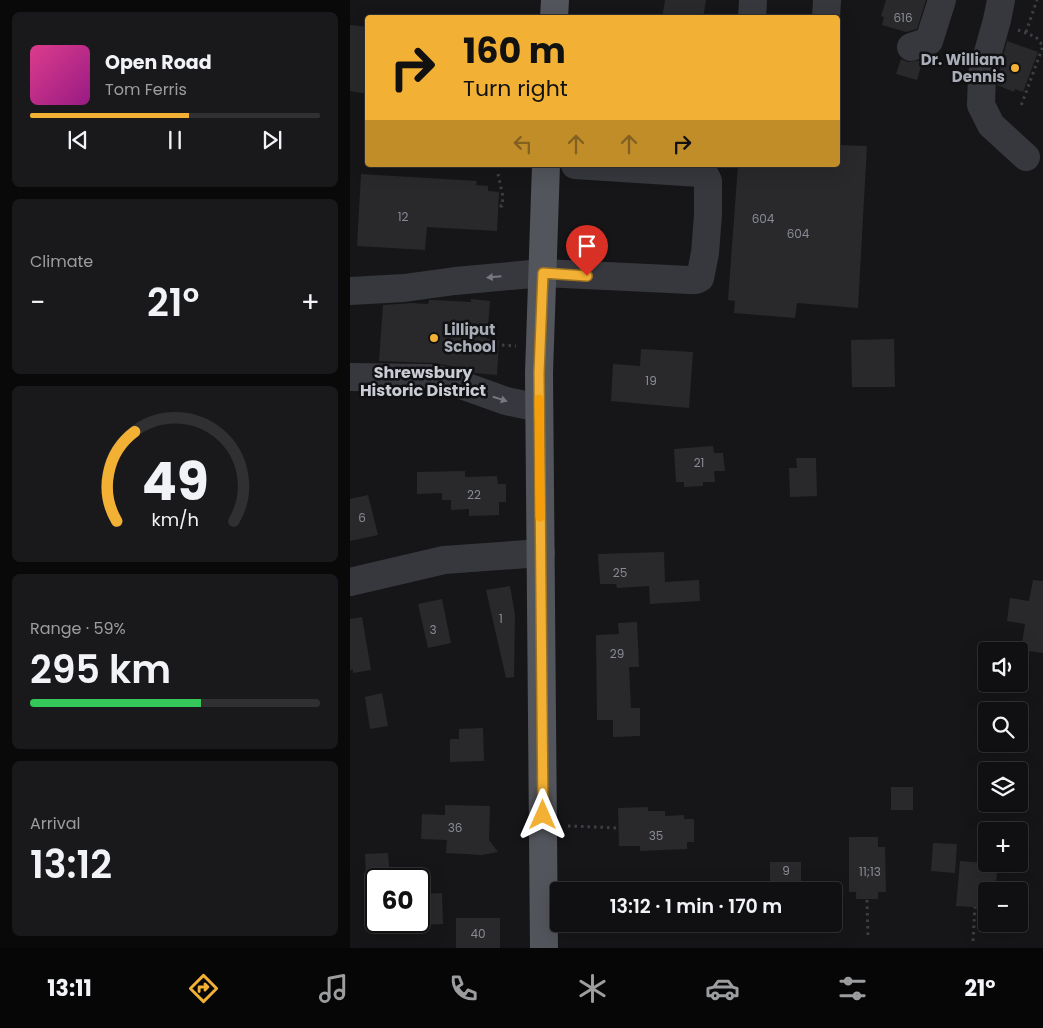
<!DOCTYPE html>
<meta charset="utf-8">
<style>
:root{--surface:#101012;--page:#19191b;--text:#f1f3f6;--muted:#9c9d9f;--line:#303032;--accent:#f2b134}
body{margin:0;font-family:Poppins,sans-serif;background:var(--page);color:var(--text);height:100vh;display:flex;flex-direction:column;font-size:19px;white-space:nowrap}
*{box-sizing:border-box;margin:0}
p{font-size:16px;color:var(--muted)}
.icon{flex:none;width:28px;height:28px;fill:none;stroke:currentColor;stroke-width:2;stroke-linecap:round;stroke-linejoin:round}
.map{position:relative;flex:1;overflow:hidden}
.details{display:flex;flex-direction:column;gap:12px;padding:12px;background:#09090a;width:350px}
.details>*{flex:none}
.guide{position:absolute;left:15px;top:15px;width:475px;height:152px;border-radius:5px;box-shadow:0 5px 20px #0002,0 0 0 1px var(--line);background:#f2b134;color:#111;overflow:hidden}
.fabs{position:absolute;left:628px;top:642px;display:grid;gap:10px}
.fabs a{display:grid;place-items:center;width:50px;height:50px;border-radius:5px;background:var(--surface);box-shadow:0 5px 20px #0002,0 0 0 1px var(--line);font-size:25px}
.speed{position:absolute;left:15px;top:868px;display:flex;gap:10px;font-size:25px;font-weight:700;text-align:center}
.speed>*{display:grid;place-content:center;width:65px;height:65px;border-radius:50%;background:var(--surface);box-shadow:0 5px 20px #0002,0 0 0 1px var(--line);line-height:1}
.speed .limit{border:2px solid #111;border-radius:8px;background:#fff;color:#111}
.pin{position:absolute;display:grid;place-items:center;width:42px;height:42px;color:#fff;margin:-51px -21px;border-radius:50% 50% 50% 0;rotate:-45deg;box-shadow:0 0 5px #0007}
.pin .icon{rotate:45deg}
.me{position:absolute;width:55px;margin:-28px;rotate:0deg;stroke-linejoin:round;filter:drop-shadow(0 0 4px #0008)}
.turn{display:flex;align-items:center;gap:18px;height:105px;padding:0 15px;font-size:22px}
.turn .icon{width:65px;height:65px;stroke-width:2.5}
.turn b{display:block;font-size:35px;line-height:42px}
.lanes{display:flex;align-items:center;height:48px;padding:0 15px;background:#0003;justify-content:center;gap:25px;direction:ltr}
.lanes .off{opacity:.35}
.big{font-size:38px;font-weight:600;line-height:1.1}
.details .tile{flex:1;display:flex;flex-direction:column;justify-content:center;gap:8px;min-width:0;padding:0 18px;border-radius:8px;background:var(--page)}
.details .dial{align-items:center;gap:0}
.dial svg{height:130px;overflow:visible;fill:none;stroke:var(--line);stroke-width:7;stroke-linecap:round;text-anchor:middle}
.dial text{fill:var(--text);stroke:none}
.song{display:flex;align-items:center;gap:15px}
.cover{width:60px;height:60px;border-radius:8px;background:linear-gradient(135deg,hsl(330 70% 55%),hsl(310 70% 35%))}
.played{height:5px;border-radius:2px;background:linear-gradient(90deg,var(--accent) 55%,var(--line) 55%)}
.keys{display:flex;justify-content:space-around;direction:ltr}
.heat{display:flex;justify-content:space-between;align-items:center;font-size:28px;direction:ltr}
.charge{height:8px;border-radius:4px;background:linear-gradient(90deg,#34c759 59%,var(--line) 0)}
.trip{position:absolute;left:200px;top:882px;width:292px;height:50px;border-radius:5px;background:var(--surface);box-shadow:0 5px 20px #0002,0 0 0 1px var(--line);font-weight:600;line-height:50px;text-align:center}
.dock{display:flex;height:80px;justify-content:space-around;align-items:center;background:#060607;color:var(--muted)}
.dock .icon{width:35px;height:35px}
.dock .on{color:var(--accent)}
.dock b{font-size:22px;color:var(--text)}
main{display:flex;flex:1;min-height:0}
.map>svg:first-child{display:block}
.building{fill:#29292c}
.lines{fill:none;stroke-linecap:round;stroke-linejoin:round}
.path{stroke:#3d3f44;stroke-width:3;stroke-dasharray:2.5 4;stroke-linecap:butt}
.minor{stroke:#37383d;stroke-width:28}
.major{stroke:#53555c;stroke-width:28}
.oneway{fill:#757881}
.route-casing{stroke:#9d7322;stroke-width:12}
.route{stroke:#f2b134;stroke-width:9}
.slow{stroke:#f59e0b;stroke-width:9}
.poi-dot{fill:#f2b134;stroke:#111113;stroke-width:2}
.labels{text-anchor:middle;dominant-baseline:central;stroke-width:5;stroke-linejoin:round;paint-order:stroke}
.number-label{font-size:12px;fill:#888b94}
.poi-label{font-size:15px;font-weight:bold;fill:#a8adb8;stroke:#111113;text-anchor:end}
.neighbourhood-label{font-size:16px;font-weight:bold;fill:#c9ccd4;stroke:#111113}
</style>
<main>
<section class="details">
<div class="tile">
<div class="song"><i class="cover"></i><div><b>Open Road</b><p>Tom Ferris</p></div></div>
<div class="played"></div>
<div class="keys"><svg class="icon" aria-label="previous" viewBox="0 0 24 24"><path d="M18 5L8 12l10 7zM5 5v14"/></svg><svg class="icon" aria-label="pause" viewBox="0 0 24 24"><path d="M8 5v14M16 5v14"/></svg><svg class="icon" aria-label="next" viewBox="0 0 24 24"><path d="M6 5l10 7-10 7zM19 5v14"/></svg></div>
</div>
<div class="tile"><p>Climate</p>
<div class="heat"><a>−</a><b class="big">21°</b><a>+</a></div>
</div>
<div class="tile dial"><svg viewBox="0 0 100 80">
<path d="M14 69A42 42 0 1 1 86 69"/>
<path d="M14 69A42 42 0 0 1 25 14" stroke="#f2b134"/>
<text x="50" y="56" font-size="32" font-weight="700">49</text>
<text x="50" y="72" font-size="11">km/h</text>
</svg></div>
<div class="tile"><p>Range · 59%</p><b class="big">295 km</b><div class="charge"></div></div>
<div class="tile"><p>Arrival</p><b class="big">13:12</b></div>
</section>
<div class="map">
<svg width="693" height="948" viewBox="0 0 693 948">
<rect width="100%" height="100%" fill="#161618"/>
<path class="building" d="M315,0H356L353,18H312Z
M536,0H576L567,29L556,32L532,25L534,17L531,16Z
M0,25L18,27V94L0,91Z
M657,41L688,52L673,92L665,89L664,92L647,85L648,76Z
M551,59L558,62L573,60L567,80L546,74Z
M488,145L517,146L508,308L447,303L445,318L384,313L385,301L378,300L388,165H488Z
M11,174L127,181L126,185L138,186V191L149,192L147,231L77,227L75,250L7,246Z
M121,299L140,301L137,339L149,340L147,375L125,373L106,367L83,363L29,361L33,305L62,303L78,304L79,300H83L121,302Z
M544,339L545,387H502L501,340Z
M291,349L343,352L339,408L261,401L263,364L290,366Z
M363,446L364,453H373L375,471H364L365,482H353V486L334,487V482H326L324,449Z
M446,458H466L467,496L440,497L439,468H447Z
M115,471V477L147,476L148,484H156V502H149V515L119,516V509L101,510V500H92V493L67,494V472Z
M18,495L28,535L0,541V499Z
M314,552L315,582L349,580L350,601L300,604L299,586L267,588L266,584H250L248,554Z
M683,580L693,581V653L671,650L675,624L657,621L660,598L679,601Z
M160,586L165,615L164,677L156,678L136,590Z
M92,599L101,643L78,648L68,604Z
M12,617L21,670L3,673V670H0V619Z
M287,622L289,667H279L281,708H290V736L263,737V720H247L246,635L269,634L268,623Z
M32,693L38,726L20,729L15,697Z
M133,728L134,761L100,762V739H109V729Z
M541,787H563V810H541Z
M95,805L140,806L139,840L148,852L132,855L96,853L97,840L71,839L72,814L95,815Z
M298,807V811H315V816L334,815V819H344V842H337V849L290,851V846H269L268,808Z
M499,837H528V847H535L536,892H528V899H506V892H499Z
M583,843L607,844L605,873L581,871Z
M38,853L40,879H16L15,854Z
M610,861L648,864L645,891H636V908L606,906Z
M420,862H451V891H420Z
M92,893L93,924L70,925L69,894Z
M106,918H150V948H106Z"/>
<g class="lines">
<path class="path" d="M668,30L686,37L693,46L671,106
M676,32L687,0
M148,174L153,197L152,206H148
M152,345L166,346
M218,826L269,828
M517,900L518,937
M623,941L625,907"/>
<path class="minor" d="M651,0L647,20L632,74L631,105L641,125L676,157
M402,18L403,0
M476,18L477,0
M561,47L579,41L592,0
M0,291L54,288L105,281L193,273L340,280H346L350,278L355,253L358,215V181L355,175L350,173L225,165
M0,377L80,378L103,382L156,401L189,408
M0,582L94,560L191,553"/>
<path class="major" d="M204,18L205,0
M194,948L189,373L196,165"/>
</g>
<defs><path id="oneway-solid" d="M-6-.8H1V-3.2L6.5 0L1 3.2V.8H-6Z" transform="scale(1.25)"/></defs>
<g class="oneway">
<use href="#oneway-solid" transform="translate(144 277) rotate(175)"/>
<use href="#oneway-solid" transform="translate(150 399) rotate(17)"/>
</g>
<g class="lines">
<g class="route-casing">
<path id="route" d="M193,815L189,373L193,273L237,276"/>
</g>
<use href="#route" class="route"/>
<path class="slow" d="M189,399L190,517"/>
</g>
<g class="poi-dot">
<circle cx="665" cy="68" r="5"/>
<circle cx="84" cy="338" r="5"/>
</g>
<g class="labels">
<g class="number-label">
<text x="553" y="17">616</text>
<text x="53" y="216">12</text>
<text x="413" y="218">604</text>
<text x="448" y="233">604</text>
<text x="301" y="380">19</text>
<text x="349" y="462">21</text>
<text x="124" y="494">22</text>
<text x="12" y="517">6</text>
<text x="270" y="572">25</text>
<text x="151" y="618">1</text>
<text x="83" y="629">3</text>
<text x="267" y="653">29</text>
<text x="105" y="827">36</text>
<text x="306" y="835">35</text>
<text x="436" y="870">9</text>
<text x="520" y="871">11;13</text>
<text x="128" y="933">40</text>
</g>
<g class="poi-label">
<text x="655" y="59">Dr. William<tspan x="655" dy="17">Dennis</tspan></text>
<text x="94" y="329" text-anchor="start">Lilliput<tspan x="94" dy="17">School</tspan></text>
</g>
<g class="neighbourhood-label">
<text x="73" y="372">Shrewsbury<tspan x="73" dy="18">Historic District</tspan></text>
</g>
</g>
</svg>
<div class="fabs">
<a><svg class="icon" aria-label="sound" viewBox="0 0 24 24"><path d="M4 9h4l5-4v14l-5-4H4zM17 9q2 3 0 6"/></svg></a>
<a><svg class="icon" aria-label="search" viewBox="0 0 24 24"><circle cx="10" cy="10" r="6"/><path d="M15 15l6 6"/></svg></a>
<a><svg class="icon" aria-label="layers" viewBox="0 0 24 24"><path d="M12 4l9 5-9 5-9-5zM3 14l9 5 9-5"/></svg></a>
<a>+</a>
<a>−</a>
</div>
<div class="speed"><div class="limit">60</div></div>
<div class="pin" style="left:237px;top:276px;background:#d93025"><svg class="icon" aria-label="arrive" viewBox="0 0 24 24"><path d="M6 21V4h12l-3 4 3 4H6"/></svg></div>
<svg class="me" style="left:193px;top:815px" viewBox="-20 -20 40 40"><path d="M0-17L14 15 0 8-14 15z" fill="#f2b134" stroke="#fff" stroke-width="4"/></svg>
<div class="trip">13:12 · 1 min · 170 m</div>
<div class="guide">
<div class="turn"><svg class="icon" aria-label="right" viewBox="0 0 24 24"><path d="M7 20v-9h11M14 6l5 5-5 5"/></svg><div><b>160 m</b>Turn right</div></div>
<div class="lanes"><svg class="icon off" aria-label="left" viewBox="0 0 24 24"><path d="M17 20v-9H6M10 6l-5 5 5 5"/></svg><svg class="icon off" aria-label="ahead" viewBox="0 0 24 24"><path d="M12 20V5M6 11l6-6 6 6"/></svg><svg class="icon off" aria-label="ahead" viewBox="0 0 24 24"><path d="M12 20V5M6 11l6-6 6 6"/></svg><svg class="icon" aria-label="right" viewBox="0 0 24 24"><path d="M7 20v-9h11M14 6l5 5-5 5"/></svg></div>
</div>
</div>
</main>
<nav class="dock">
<b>13:11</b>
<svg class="icon on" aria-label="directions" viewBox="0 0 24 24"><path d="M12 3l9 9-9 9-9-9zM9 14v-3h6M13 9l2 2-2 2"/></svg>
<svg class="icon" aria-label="music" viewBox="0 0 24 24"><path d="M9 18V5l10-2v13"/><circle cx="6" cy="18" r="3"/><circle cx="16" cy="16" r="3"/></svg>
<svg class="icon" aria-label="phone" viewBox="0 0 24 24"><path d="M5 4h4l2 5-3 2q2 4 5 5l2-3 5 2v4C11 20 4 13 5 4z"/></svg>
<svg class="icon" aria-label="climate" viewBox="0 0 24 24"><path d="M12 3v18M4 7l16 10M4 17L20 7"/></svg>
<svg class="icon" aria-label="car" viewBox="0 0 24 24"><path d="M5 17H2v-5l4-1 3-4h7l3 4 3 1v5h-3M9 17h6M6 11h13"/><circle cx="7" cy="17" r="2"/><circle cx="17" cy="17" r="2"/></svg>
<svg class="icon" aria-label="filters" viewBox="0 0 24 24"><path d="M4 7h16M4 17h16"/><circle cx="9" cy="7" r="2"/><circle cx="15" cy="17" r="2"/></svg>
<b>21°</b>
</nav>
